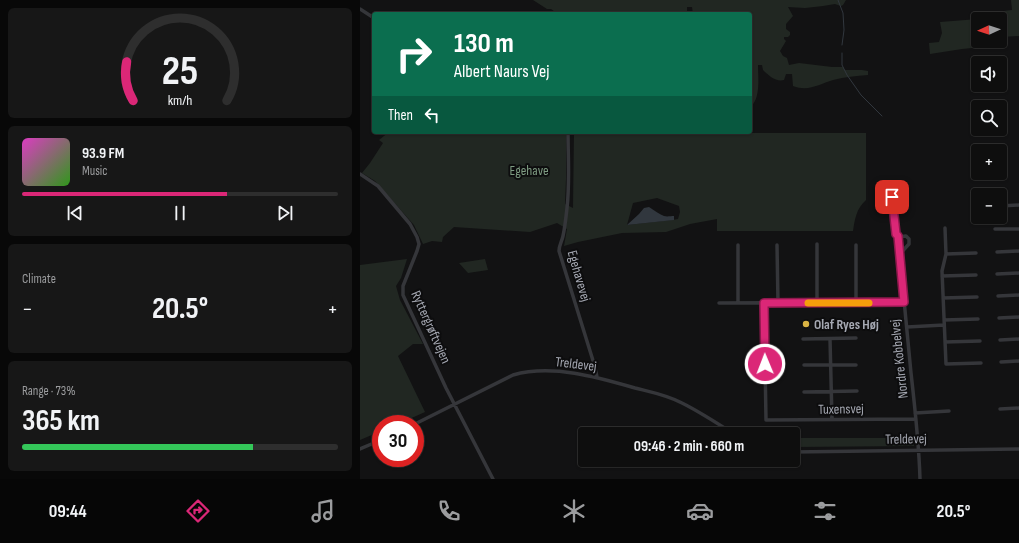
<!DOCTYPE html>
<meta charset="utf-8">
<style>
:root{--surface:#0e0e0e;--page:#171717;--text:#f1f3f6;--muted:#9b9c9e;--line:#2e2e2e;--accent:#db2777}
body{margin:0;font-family:"Sofia Sans Condensed",sans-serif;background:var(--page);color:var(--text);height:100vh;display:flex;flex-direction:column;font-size:15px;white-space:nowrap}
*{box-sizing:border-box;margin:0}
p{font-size:13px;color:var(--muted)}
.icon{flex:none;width:22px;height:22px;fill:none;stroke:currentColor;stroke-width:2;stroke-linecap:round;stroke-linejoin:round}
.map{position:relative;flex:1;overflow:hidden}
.details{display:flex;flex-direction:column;gap:8px;padding:8px;background:#080808;width:360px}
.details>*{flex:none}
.guide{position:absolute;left:12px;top:12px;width:380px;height:122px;border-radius:4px;box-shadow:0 1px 3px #0004,0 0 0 1px var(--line);background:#0b6e4f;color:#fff;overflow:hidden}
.needle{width:26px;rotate:267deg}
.tools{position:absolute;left:611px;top:12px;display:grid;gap:8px}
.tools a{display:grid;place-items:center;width:36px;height:36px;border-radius:4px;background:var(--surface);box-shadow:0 1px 3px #0004,0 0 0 1px var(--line);font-size:20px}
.speed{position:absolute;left:12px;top:415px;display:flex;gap:8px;font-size:20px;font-weight:700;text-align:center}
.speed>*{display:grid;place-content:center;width:52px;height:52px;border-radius:50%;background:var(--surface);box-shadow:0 1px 3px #0004,0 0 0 1px var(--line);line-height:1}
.speed .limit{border:6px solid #d22;background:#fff;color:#111}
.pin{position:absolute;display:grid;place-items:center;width:34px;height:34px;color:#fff;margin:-17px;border-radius:8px;box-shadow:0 2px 6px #0006}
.me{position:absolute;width:44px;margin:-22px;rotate:359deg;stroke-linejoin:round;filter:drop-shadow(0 0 3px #0008)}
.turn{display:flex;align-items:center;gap:14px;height:84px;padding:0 16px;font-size:18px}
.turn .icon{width:52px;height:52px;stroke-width:2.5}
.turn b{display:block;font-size:28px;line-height:34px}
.then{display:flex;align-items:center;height:38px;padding:0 16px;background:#0003;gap:8px;font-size:15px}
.big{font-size:30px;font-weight:700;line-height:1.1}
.details .tile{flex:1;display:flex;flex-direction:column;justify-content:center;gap:6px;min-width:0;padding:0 14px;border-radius:6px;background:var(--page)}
.details .dial{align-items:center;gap:0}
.dial svg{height:104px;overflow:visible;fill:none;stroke:var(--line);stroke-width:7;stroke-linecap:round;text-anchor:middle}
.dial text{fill:var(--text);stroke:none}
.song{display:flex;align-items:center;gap:12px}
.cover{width:48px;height:48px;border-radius:6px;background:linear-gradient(135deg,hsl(310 70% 55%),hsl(110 70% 35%))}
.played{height:4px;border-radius:2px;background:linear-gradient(90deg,var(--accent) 65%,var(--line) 65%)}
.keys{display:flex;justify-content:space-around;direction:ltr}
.heat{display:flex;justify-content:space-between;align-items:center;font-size:22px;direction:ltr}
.charge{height:6px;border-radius:3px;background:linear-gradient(90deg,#34c759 73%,var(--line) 0)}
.trip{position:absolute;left:218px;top:427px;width:222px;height:40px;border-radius:4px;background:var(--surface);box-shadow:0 1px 3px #0004,0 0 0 1px var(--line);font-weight:700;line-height:40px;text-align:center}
.tab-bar{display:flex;height:64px;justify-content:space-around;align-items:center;background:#060606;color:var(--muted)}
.tab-bar .icon{width:28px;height:28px}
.tab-bar .selected{color:var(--accent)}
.tab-bar b{font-size:18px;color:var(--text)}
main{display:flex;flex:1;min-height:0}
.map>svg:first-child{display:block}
.green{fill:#212722;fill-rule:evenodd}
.water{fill:#31373e}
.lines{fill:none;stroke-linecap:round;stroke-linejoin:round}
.stream{stroke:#31373e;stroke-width:1}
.minor{stroke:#35363a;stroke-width:3.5}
.route-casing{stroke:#8e194d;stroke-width:10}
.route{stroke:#db2777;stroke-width:7}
.slow{stroke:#f59e0b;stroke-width:7}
.poi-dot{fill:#dab443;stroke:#0d0d0e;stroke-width:1.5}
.labels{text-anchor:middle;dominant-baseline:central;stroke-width:4;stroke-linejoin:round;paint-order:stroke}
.park-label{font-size:14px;fill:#7e9b82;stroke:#0d0d0e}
.street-label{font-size:14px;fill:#a5a8b2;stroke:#0d0d0e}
.poi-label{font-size:14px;font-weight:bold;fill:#a5a8b2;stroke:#0d0d0e;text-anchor:start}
</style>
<main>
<section class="details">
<div class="tile dial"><svg viewBox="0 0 100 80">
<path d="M14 69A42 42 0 1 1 86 69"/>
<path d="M14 69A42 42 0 0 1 9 39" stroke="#db2777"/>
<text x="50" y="56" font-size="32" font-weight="700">25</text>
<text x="50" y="72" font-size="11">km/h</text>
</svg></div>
<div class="tile">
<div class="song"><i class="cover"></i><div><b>93.9 FM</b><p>Music</p></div></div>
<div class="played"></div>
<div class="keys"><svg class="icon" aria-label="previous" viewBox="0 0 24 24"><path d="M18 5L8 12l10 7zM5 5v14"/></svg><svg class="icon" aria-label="pause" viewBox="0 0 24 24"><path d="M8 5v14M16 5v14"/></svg><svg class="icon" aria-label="next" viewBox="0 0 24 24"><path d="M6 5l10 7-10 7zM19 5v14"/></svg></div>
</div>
<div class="tile"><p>Climate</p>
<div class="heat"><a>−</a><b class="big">20.5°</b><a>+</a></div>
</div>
<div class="tile"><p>Range · 73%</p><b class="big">365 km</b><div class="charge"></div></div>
</section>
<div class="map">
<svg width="659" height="479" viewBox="0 0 659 479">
<rect width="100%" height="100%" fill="#121213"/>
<path class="green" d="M173,0H486L483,5L481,6L475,4L463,6L445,8L428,7L433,16L426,24V29L430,32V35L428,37H424V39L426,41L420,51L423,56L427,58L429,65L439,63L472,67H483L485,70H502L508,71V75C496,76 485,77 473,80C459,84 449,92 433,86L432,74H426L424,80C416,82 409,76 403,70L402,65H398C398,77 401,99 390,107V14H333L332,7H327V14H198L191,9H187Z
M651,0H659V36L640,37V19H621L634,18L635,12L652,10Z
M618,19V41H629L612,48L602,49L570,54L569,43L579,42L582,33L580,22Z
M29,132H206V179L205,204L213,208L214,132H389V133H506V200C496,209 495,219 493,231H357V219L330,224L306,232L262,233L218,242L204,246L207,229L197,223L170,232L94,227L83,237L82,242L72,241L63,244L54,225L15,181L2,173L10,163L23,143L19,140ZM297,198L319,206L320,212L318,219L312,220L267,225L273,203Z
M47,259L41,278L36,286L40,300L63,344H53L38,356L65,412L38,424H21V431L0,440V265Z
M125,259L128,270L108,273L99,263Z
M433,438H553L554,446L433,447Z"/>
<path class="water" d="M289,207C294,210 299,214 304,216C307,217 311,216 314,216V220L267,225L279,214L284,208Z"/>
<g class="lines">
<path class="stream" d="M478,0L483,13L484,30L482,45
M482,53V65L487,75L501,95L522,116"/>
<path class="minor" d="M0,9L14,18
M208,132C208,157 210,183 207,208C206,217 205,227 203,236C202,241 199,245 199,251L235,367L237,377
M0,174L18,186L50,224L57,237L59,244L57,251L43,286V295L86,388L133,479
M532,197L536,234L538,237
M640,206L659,205
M585,228L586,254
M635,229H659
M457,244V303
M417,245L418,303
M496,245V303
M637,252L659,251
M616,253L586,254L582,271L586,364L621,363
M539,255L549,244V239L546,236L538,237C542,282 547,327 551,373C555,408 559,443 560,479
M637,274L659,273
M582,276L616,275
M638,296L659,295
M583,298L617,297
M359,303L544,302
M378,303V245
M404,303L406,420L556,419
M639,318L659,317
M584,320L618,319
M547,327L584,325
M443,339L496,338
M470,339L472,420
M640,340L659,339
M585,342L620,341
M641,362L659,361
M444,365H496
M444,392L497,391
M640,409L659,408
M555,413L589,411
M55,424L153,375C192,364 237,377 275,388C291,392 307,395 322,403C340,412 357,423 374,434
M0,449L21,440
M433,452L659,449"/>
</g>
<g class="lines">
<g class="route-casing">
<path id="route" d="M405,364L404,303L544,302L538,236L536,234L532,197"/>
</g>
<use href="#route" class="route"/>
<path class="slow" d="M448,303H509"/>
</g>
<circle class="poi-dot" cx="446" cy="324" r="4"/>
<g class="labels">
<g class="park-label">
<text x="169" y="170">Egehave</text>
</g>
<g class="street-label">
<text transform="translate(219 276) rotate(74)">Egehavevej</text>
<text transform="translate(71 327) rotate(66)">Ryttergrøftvejen</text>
<text transform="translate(539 359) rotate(-96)">Nordre Kobbelvej</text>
<text transform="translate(216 364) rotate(7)">Treldevej</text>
<text transform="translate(481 409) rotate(-1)">Tuxensvej</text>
<text transform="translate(546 439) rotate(-1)">Treldevej</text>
</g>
<g class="poi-label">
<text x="454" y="324">Olaf Ryes Høj</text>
</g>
</g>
</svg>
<div class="tools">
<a><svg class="needle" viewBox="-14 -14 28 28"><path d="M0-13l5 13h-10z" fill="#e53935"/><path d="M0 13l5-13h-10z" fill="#9b9c9e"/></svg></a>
<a><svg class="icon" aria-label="sound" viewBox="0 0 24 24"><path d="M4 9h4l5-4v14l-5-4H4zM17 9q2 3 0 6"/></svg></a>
<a><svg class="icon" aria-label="search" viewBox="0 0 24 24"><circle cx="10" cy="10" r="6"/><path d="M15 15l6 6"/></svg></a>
<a>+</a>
<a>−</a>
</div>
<div class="speed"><div class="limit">30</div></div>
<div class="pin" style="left:532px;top:197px;background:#d93025"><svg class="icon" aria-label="arrive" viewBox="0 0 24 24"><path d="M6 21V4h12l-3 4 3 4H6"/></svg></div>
<svg class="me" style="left:405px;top:364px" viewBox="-20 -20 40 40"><circle r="17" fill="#db2777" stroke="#fff" stroke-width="3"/><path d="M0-11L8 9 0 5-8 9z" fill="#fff"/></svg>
<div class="trip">09:46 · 2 min · 660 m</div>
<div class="guide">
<div class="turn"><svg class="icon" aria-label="right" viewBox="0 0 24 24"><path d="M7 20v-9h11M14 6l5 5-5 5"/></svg><div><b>130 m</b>Albert Naurs Vej</div></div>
<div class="then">Then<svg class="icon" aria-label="left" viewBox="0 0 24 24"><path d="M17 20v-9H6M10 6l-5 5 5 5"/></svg></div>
</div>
</div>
</main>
<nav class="tab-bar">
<b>09:44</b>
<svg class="icon selected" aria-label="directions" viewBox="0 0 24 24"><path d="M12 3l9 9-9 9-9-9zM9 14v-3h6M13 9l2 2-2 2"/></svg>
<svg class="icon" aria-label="music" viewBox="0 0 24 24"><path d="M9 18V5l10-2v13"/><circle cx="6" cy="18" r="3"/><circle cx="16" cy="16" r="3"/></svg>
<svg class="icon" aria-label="phone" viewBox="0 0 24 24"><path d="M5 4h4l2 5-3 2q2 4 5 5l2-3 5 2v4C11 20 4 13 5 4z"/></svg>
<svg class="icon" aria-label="climate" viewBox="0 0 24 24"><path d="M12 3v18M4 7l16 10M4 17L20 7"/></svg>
<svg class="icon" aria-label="car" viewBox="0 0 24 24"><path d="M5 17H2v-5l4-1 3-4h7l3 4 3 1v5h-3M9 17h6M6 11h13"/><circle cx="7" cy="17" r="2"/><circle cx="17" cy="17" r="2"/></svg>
<svg class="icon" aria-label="filters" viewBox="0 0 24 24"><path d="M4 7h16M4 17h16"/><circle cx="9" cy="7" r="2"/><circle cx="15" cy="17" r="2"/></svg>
<b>20.5°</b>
</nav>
